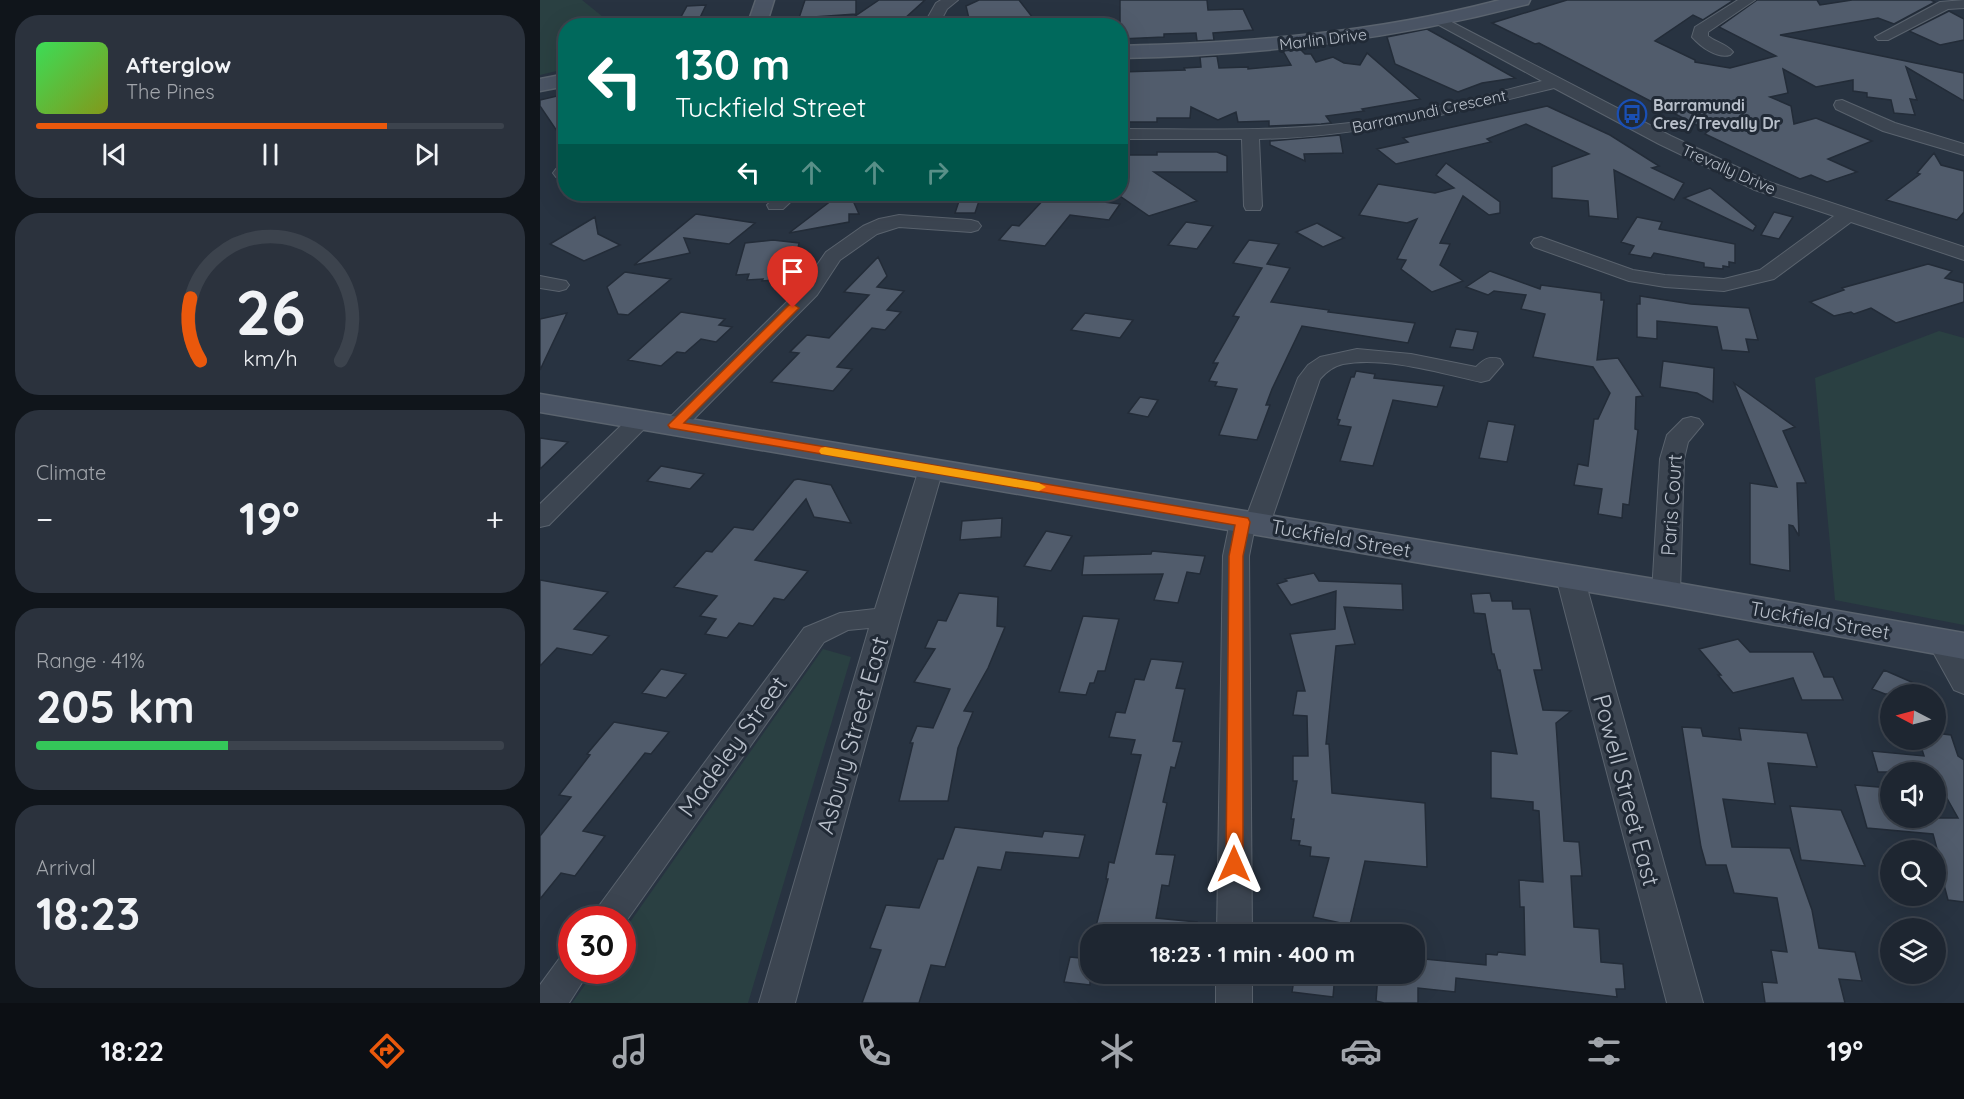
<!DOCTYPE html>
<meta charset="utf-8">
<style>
:root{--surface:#1e2631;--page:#2b323d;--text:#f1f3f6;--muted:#a1a5ab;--line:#3c434d;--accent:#ea580c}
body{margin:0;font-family:Quicksand,sans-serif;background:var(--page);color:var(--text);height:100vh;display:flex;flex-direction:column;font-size:22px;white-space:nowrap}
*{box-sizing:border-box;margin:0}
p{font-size:20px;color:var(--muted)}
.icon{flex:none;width:33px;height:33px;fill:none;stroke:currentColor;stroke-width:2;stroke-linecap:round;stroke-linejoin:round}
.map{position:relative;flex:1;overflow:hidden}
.drawer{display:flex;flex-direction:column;gap:15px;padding:15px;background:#10151b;width:540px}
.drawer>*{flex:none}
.top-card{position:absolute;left:18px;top:18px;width:570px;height:183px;border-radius:24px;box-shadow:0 6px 24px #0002,0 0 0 2px var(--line);background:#00695c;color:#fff;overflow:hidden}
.needle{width:39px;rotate:276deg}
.tools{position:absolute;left:1340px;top:684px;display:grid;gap:12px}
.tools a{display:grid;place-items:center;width:66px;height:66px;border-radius:50%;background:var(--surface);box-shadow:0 6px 24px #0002,0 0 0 2px var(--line);font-size:30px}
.speed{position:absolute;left:18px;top:906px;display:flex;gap:12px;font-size:30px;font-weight:700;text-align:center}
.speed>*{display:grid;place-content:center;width:78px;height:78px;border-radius:50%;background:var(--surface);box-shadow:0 6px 24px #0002,0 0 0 2px var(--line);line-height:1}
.speed .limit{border:9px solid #d22;background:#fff;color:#111}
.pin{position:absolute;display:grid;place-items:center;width:51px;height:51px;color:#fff;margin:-62px -26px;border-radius:50% 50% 50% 0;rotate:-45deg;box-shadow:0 0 6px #0007}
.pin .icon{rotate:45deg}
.me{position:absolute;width:66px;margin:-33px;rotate:0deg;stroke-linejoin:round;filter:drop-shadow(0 0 4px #0008)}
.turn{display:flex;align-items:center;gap:21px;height:126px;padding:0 18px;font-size:27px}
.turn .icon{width:78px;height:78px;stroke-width:2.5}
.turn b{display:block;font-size:42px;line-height:51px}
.lanes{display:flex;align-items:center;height:57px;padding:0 18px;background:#0003;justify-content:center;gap:30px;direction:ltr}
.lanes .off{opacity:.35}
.big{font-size:45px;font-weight:700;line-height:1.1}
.drawer .card{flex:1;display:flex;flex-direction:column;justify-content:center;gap:9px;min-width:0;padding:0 21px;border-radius:24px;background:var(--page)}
.drawer .dial{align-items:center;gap:0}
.dial svg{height:156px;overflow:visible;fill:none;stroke:var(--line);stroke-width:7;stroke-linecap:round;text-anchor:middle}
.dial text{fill:var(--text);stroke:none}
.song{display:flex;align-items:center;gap:18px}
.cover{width:72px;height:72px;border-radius:9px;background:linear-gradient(135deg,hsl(130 70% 55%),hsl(70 70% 35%))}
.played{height:6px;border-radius:3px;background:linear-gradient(90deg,var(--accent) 75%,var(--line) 75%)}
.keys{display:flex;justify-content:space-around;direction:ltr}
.heat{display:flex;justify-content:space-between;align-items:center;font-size:33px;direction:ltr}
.charge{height:9px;border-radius:4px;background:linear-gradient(90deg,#34c759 41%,var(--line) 0)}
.trip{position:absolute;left:540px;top:924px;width:345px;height:60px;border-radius:24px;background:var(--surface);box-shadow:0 6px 24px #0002,0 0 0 2px var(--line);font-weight:700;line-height:60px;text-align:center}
.tabs{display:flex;height:96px;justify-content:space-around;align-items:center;background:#0c0f14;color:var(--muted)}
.tabs .icon{width:42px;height:42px}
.tabs .on{color:var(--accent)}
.tabs b{font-size:27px;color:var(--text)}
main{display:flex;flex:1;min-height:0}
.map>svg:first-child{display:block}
.green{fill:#2a4042}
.building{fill:#515c6c;stroke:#232c38;stroke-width:1.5}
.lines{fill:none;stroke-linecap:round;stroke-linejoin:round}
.lane-casing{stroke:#5a636e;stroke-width:2}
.street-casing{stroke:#5a636e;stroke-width:2}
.secondary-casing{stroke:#5a636e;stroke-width:3}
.lane{fill:#3c4551;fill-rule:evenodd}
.street{fill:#3c4551;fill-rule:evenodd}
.secondary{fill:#4a5464;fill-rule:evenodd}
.route{fill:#ea580c;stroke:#983908;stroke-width:1.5}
.slow{fill:#f59e0b}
.labels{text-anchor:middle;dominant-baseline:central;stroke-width:6;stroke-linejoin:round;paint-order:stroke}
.far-street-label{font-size:16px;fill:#b9c0cb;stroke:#212a36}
.far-poi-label{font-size:16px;font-weight:bold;fill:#b9c0cb;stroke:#212a36;text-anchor:start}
.street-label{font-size:20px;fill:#b9c0cb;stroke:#212a36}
.near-street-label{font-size:24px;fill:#b9c0cb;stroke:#212a36}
</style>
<main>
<section class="drawer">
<div class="card">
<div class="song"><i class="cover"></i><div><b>Afterglow</b><p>The Pines</p></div></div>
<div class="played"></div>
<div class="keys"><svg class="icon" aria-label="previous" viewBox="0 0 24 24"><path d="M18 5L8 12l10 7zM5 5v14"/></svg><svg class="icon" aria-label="pause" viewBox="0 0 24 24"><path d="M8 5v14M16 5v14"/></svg><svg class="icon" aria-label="next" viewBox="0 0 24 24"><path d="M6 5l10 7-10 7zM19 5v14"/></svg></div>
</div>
<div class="card dial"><svg viewBox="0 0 100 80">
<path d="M14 69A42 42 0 1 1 86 69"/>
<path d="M14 69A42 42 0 0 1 9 37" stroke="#ea580c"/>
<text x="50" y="56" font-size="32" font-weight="700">26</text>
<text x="50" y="72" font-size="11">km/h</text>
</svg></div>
<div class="card"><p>Climate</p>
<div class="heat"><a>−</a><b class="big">19°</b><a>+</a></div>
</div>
<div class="card"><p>Range · 41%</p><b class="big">205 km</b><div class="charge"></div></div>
<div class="card"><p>Arrival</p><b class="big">18:23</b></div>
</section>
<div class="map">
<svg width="1424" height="1003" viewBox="0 0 1424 1003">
<rect width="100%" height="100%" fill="#283341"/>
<path class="green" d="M0,0H42L73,25L26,26L25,69L0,75Z
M1399,331L1424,338V625L1295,600L1275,378Z
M283,649L311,657L208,1003H32L55,971L82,970L83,932Z"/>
<path class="building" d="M265,0H316V14L259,18Z
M339,0H385L364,19L347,17L343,21L311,19Z
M439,0H479L493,18L430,23L426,6Z
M580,0H667L668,10L703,9L713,30L673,33L674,40L657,41L656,33L624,34V37L580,39Z
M1027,0H1194L1163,20L1153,15L1115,41L1155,60V62L1190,68L1236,56L1179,27L1217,0H1277L1280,5L1312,0H1391L1395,2L1354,24L1338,18L1240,35L1424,73V101L1366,67L1377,100L1370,99L1375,115L1354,113L1351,100L1327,97V93L1313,91V80L1276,87L1243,69L1248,93L1230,97L1251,106L1254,124L1276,118L1332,141L1288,159L1317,172L1287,182L1271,175L1260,179L1165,134L1168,131L999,43L995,44L952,23Z
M166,5L156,26H136L147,6Z
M1409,11L1424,19V40L1400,45L1369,31Z
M887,29L925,50L975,78L942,83L918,92L855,64L847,37Z
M760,49L765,54H771L776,62L793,57L804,63L820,65L827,53L880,99L822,109L824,111L786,116L791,123L781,124L729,126V121L698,122L696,112L678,120L651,107L650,118H617V122H580V72L645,70L644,68L661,67L660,57L677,56L679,68L708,67V69L751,65L743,51Z
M17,96L26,108V112L22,113L23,140L0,106V100Z
M1007,106L1070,135L1119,166L1112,168L1144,183L1134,200L1074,170L1078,219L1049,216L1048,201L1012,198V167L1049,154L986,124L947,139L951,142L856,164L837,149L868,142L863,138Z
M800,135L803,153L764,154L765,161L730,145V141Z
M580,150L589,155H617V152H677L687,156V172H614L657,201L609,216L577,194H580Z
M1394,153L1401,165L1424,171V212L1417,220L1346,200L1380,174L1377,173Z
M906,163L960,202V213L949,215L923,196L900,243L910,244L900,265L923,281L892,292L861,269L866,260L857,259L877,219L867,223L819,215L838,184L895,193L914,188L896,175Z
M1170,188L1216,226L1213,231L1144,198Z
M300,194H310L319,214H309V222L249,233Z
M421,195H441L435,213H415Z
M508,195L580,204L569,220L530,215L505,246L459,240L472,225L479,226Z
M1234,212L1253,217L1239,239L1221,235Z
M156,214L215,223L189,244L144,238L150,253L94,265Z
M55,217L58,234L80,245L44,261L10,244Z
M1097,217L1122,222L1119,229L1195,244V263L1189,262V267L1183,266V269L1164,267V263L1114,253L1111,258L1089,254L1094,246L1081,242Z
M646,222L673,226L657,249L628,245Z
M777,223L804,238L783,247L756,232Z
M233,240L259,243L252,276H247L246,279L222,281L223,279L207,280L209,274L196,275L205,243Z
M709,240L739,244L727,264L750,268L731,302L789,310L788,312L875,323L868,343L762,326L732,389L726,405H730L717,440L679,435L697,389L675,386L677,382L669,381L678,363H673L699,317L693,316L722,268L693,263Z
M338,257L347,276L337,287L364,291L347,310L361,312L345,330L332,328L297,367L312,369L293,391L231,382L259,353L250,352L267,335L289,338L329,295L304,292Z
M1388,264L1412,271L1405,278L1424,283V302L1356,323L1331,308L1314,314L1311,312L1294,316L1270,302L1304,290L1302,288Z
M950,271L1000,289L1001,285L1061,293V300H1064L1057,360L1078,358L1103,396L1096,397L1095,429L1098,430L1089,505L1083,504L1082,518L1058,514L1062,489L1034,485L1038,464L1048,466L1054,419H1058L1070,393L1053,367L993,357L1005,314L981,309L986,295L954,291L948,295L926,287Z
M85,272L131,279L88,315L78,314L67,287Z
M1100,296L1151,304L1209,308L1218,340L1206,339L1209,352L1182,350L1177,327L1117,321V339L1097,337V304H1100Z
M141,312L185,319L179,325L192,327L176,342L161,339L145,353L137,352L121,366L88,360Z
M27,313L0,370V319Z
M545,313L593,320L580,338L531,330Z
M916,329L938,332L933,350L910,347Z
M1123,361L1174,368L1173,402L1157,393L1120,387Z
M816,371L835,374L834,378L904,386L897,407L853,400L833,466L800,461L811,427L798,425L800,420L797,419L811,377H814Z
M1194,383L1255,427L1243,431L1266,483H1257L1259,536L1253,526L1249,525L1250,571L1210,564V483L1237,487Z
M600,397L618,400L608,417L588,413Z
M948,421L975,425L967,462L939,458Z
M0,438L28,442L0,469Z
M121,466L164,474L150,489L107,481Z
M258,479L291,485L311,523L274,517L266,499L215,560L268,571L244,600L234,598L213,626L199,623L187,638L165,634L176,619L160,616L177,596L134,587L166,551L172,552L194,527L213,530L254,480Z
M462,518L461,537L420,540L422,521Z
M506,531L532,536L511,571L484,566Z
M612,551L665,556L660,574L647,572L638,603L614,600L623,574L542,575L544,556L611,554Z
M774,573L779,581L862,584L863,610L804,607L815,644L796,646L786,744H789L792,793L885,803L887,867L825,861L810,925L773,917L789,858L770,856L771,847L759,845L760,841L751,840L754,819H751L757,781H753V756H768L767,716L753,715L757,691H765L750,634L795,629L796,591L751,605L737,584L747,581L745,579Z
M0,580L68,592L34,629L69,636L52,655L17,648L0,666Z
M419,593L458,597L457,626L465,627L448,668L424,711L433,712L418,748L408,801H359L373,743H370L377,726L393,728L410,689L374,682L395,649L385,648L398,620L406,621Z
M950,593L952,601H972L973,609H990L1002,670H994L1003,710L1031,711L1016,723L1024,841L1039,842L1042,876H1031L1034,927L1059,929L1061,962L1083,964L1085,989H1076L1077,997L916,978L915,992L878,988V1003H844L836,1001L838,974H874V958L946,965V954L957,955L958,952L985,955L984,907H980L979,880L1003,882L999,811L993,810V802L951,798V751L977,754L960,670H958L954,654H952L945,614L934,613L931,594Z
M543,616L579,619L565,671H558L554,683H550L546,695L519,692Z
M1198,639L1210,652H1273L1284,677H1293L1303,700H1262L1253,678L1193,693L1178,675H1181L1159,649Z
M611,659L643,662L636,688L645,689L633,741L642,742L635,768L631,767L623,802L627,803L616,854L635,855L629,886L622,885L616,918L657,922L656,934H554L568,879H566L569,862L574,863L601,755L591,754L595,740L569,737L576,712L585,713L595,679L604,680Z
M121,669L146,674L126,698L102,693Z
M1344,670L1399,694H1345L1332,689Z
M74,722L129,732L111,754L105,753L43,831L65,836L35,876L21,873L0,899V836L31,797L19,795L50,755L47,754Z
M1142,727L1161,728L1163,736L1201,740L1199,728L1267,733L1277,767L1228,763L1235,804L1183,799L1192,847L1250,848L1272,910L1279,948L1315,952L1322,981L1299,979L1305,1003H1225L1222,982L1237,983L1231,950L1247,952L1237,898L1194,893L1186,865H1166L1161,847Z
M1395,733L1411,735L1418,756L1424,760V902L1408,900L1403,881L1395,876V864L1400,860L1393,834L1327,828L1315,785L1350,788V818H1418L1395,777V772H1338L1332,751L1384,756L1379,740H1395Z
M1250,806L1301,810L1325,866L1261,860Z
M415,827L502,837L504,831L545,835L539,858L466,852L461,870L438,867L405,967L391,965L379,1003H322L341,950L330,948L346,905L379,908L398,859H403Z
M530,957L550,959V985L524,982Z
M755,974H795L793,997L752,992Z"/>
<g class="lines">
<g class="lane-casing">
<path id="lane" d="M217,19L221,21L220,23L188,26L173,24L177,22Z"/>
</g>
<g class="street-casing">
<path id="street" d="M401,0H418L407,9L398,26H383L396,3Z
M1198,0H1215L1168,32V36C1175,42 1187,44 1193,52L1190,55C1177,59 1161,47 1152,37L1155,27Z
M1424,0V8L1408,9L1348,40H1338L1335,37L1400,2Z
M902,17L1131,136L1229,182L1424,247V260L1311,222L1234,279L1184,291L1125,287L1089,281L994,247L991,243L994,239L1001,237L1093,270L1125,275L1184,279L1220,270L1294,216L1215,190L1119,144L1014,88C916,112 821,137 719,139L722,206L720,210H706L704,206L702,139H580V129C657,129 734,132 810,123C875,115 938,97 1002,81L897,24L895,21Z
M1302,100L1355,123L1424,144V155L1343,131L1296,109L1294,105L1296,101Z
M26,167V178L16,177L13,173L16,169Z
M239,194H259L243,209H229L227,205Z
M359,215L431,220L438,222L441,226L438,230L431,232L359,227L337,234L300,260L277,295L143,430L135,432L127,430L123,425L127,420L262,287L286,252L323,226L339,219Z
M0,276L26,281L29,285L26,289L19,291L0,288Z
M817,349L871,354L936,367C944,359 949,356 960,359L963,364L949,380L941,382C901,373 844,356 803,364C794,366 786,372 780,379L730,524L726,530L714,531L709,556L712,934H677L683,556L690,522L694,516L707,515L758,378L768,365L780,357Z
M100,413L108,415L112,420L108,425L9,525L0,527V504L92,415Z
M1151,417L1159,419L1163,424L1148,442L1144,459L1140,593L1136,599L1126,602L1116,599L1112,593L1120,459L1127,435L1143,419Z
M391,462L400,464L403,469L360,618L255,1003H219L329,628L308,630L284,642L82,927V920H51L56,910L264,628L300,613L335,609L379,469L382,464Z
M1030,568L1040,571L1044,577L1163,1003H1127L1016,577L1020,571Z
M1402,633L1412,636L1424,657V694L1414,690L1388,643L1392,636Z
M32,955V970H50L29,1003H0V985L19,959Z
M676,974H712V1003H676Z"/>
</g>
<g class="secondary-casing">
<path id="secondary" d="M216,0H234L226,26H207Z
M960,0H990L988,4C852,40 721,55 580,58V46C708,43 835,33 960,0Z
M26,74V86L0,91V79Z
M0,394L1126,581L1424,633V659L1126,605L0,412Z"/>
</g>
<use href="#lane" class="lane"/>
<use href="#street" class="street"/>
<use href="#secondary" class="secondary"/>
</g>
<path class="route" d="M253,304L259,308L144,423L708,518L710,522L703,556V864L701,869L694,871L688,869L686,864L689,556L695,525L130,428L128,425L130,423L249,305Z"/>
<path class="slow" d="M285,447L499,483L506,487L499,491L281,454L279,451L281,448Z"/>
<defs>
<g id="bus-ring" transform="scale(1.5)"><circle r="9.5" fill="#212a36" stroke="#1a4fb4" stroke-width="1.5"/><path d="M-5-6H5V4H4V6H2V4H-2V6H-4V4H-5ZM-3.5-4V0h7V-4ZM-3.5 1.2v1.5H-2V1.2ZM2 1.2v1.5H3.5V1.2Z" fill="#1a4fb4"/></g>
</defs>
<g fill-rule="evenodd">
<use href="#bus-ring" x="1092" y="114"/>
</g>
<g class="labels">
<g class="far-street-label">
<text transform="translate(783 39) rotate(-7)">Marlin Drive</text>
<text transform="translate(889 111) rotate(-12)">Barramundi Crescent</text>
<text transform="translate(1189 169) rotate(24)">Trevally Drive</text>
</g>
<g class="far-poi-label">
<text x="1113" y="105">Barramundi<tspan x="1113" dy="18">Cres/Trevally Dr</tspan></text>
</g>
<g class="street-label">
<text transform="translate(1131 505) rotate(-86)">Paris Court</text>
<text transform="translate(801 538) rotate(10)">Tuckfield Street</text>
<text transform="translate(1280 620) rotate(10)">Tuckfield Street</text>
</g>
<g class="near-street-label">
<text transform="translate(312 735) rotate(-74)">Asbury Street East</text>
<text transform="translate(192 746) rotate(-54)">Madeley Street</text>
<text transform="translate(1087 790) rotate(75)">Powell Street East</text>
</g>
</g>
</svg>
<div class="tools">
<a><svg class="needle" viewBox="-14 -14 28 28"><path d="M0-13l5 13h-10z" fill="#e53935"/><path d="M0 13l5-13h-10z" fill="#a1a5ab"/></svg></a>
<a><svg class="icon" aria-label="sound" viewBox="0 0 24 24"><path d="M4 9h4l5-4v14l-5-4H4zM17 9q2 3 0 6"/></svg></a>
<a><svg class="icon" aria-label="search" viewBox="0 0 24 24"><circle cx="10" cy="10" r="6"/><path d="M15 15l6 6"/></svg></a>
<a><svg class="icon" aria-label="layers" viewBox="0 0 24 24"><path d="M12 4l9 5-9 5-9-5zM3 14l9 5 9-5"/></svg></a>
</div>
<div class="speed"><div class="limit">30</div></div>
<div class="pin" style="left:253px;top:308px;background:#d93025"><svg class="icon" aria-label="arrive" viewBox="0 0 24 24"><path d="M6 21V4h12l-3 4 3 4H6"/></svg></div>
<svg class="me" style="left:694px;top:864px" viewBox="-20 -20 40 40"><path d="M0-17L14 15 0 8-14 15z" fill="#ea580c" stroke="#fff" stroke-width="4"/></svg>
<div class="trip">18:23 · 1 min · 400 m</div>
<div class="top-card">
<div class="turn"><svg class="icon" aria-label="left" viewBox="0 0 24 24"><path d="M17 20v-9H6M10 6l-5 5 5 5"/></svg><div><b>130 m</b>Tuckfield Street</div></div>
<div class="lanes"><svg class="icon" aria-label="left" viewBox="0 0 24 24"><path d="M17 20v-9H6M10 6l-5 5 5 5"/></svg><svg class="icon off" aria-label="ahead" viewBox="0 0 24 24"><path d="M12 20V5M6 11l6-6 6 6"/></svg><svg class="icon off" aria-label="ahead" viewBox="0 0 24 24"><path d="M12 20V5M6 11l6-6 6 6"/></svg><svg class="icon off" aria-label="right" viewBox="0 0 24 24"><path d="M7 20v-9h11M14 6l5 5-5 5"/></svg></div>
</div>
</div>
</main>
<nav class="tabs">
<b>18:22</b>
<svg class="icon on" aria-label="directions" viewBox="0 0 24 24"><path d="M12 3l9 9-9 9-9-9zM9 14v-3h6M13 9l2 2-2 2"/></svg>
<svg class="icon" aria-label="music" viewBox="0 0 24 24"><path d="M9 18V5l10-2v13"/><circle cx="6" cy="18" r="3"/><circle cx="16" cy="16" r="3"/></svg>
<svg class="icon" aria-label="phone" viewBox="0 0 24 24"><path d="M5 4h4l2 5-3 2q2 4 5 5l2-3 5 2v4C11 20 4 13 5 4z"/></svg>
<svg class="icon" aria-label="climate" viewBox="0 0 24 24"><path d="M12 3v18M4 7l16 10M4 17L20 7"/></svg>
<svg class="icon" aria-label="car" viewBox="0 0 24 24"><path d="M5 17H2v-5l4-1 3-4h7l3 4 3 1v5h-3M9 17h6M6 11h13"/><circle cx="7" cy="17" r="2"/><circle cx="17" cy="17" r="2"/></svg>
<svg class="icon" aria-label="filters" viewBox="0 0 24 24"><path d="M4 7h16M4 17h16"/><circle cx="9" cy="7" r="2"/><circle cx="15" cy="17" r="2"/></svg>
<b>19°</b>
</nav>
